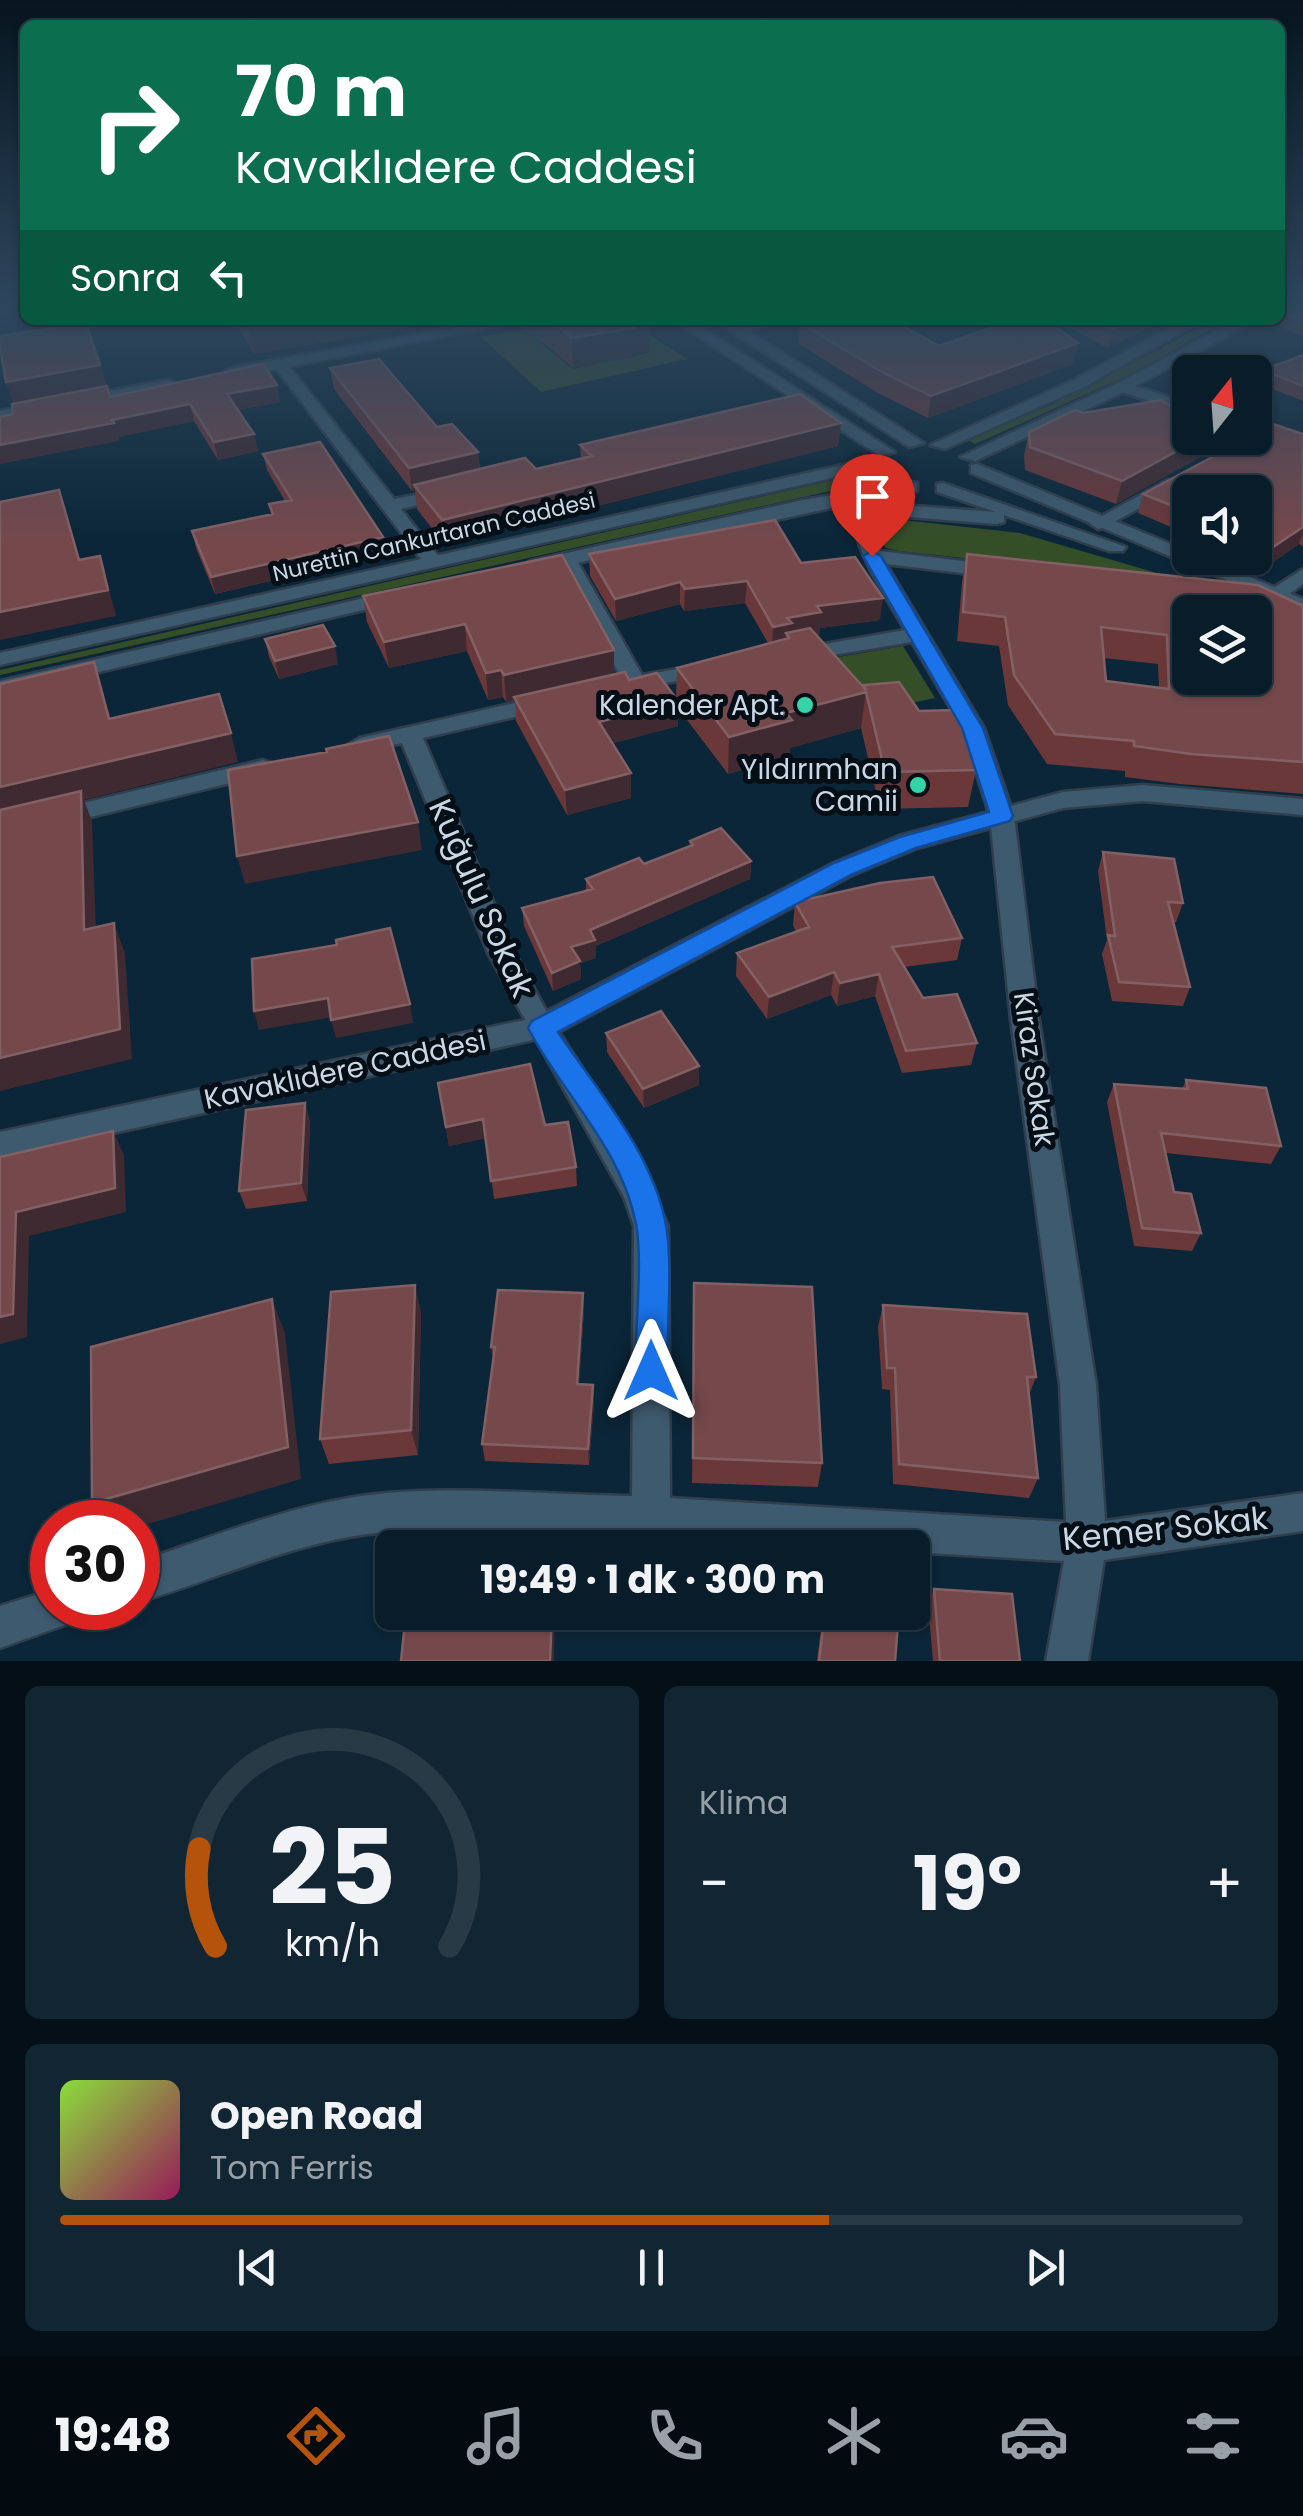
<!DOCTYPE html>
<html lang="tr">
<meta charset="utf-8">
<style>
:root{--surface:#081c2a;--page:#112532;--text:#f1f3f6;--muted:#98a1a8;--line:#293a47;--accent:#b45309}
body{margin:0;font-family:Poppins,sans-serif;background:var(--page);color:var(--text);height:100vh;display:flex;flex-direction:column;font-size:38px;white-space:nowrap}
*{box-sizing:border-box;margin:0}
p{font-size:32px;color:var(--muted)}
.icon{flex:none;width:55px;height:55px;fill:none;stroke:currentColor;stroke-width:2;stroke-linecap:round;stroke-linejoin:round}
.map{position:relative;height:1661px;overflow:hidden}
.details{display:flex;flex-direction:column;gap:25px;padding:25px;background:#040f17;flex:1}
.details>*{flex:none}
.guide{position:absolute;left:20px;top:20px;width:1265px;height:305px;border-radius:15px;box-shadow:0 2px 8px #0004,0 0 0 2px var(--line);background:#0b6e4f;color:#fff;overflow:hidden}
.needle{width:65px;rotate:17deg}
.tools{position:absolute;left:1172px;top:355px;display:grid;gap:20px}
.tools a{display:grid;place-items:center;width:100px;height:100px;border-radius:15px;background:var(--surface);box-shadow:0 2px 8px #0004,0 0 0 2px var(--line);font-size:50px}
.speed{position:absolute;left:30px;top:1500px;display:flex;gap:20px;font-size:50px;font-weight:700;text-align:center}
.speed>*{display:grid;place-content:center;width:130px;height:130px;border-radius:50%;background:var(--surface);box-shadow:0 2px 8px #0004,0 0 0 2px var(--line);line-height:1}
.speed .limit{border:15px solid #d22;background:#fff;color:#111}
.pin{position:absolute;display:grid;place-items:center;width:85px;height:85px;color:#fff;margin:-102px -42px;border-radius:50% 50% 50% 0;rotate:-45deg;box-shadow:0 0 10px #0007}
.pin .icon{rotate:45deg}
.me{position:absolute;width:110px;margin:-55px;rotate:0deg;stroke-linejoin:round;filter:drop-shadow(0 0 8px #0008)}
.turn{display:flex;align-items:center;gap:35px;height:210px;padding:0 50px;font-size:45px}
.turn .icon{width:130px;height:130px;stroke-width:2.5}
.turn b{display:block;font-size:70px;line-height:85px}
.then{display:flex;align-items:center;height:95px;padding:0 50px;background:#0003;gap:20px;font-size:38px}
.big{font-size:75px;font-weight:700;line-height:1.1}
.details .tile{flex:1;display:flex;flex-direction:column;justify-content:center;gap:15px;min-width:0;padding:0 35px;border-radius:15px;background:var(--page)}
.details .dial{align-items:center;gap:0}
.dial svg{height:260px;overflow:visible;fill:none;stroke:var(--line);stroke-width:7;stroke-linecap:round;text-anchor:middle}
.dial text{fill:var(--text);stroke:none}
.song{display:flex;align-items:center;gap:30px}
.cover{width:120px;height:120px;border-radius:15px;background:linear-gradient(135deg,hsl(90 70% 55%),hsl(330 70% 35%))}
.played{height:10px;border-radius:5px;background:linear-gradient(90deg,var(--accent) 65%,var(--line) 65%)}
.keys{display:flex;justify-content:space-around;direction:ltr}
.heat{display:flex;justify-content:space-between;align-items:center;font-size:55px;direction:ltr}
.details .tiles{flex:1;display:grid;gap:25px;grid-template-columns:1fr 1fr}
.tile:last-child{grid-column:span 2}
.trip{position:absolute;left:375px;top:1530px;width:555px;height:100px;border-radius:15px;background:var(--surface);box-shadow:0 2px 8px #0004,0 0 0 2px var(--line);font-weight:700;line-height:100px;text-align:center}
.menu{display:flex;height:160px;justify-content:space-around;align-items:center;background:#030b11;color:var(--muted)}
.menu .icon{width:70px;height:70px}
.menu .active{color:var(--accent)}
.menu b{font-size:45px;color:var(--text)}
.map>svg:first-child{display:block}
.green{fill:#344e28}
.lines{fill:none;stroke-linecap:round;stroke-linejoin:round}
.minor-casing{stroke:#303e4e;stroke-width:5}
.tertiary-casing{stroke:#303e4e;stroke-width:5}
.minor{fill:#3e5a6e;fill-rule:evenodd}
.tertiary{fill:#3e5a6e;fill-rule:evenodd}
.wall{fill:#6b383a;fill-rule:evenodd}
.shaded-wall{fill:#402a31}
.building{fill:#75494c;stroke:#826064;stroke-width:2.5;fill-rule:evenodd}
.route{fill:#1a73e8;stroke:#114b97;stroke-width:2.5}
.poi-dot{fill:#35d4a7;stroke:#040e16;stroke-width:4}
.labels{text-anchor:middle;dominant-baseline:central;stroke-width:10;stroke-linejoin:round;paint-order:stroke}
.far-street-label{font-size:22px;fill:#c9d8e4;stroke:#040e16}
.poi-label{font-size:28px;fill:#c9d8e4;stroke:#040e16;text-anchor:end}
.street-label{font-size:28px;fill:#c9d8e4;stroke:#040e16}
.near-street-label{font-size:32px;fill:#c9d8e4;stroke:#040e16}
</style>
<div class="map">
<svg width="1303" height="1661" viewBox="0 0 1303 1661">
<rect width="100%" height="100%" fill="#0b2638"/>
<path class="green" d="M627,320L687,359L541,392L481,337L571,321L556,338L540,342L573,369L651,352L618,325Z
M1215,320H1228L1129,375L975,444L966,439L1051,405Z
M869,472L880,480L0,675V670Z
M893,519L1020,533L1167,576L1154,579L899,551L886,548L880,540L879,527Z
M903,646L935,698L859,714L815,661Z"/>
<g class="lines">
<g class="minor-casing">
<path id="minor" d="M756,320H776L745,334L733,331Z
M275,361H285L394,499L454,488V496L401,509L443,562L440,566H426L275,367Z
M1122,382L1190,404V414L1116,390V384Z
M1255,425L1303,439V450L1255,435Z
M1168,480L1177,485L1174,489L1105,527L1098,529L1089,523Z
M859,501L868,507L880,551L996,565L1006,571L996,577L886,564L984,728L1014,816L1039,1020L1096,1385L1105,1521L1303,1493V1531L1104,1560L1088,1661H1046L1064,1561L912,1552V1548C780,1548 648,1535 516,1533C461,1532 403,1527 349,1537C276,1550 208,1582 138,1602V1562C206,1539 278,1510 349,1498C433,1483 545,1495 632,1496L634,1226L624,1197L489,955L402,743L360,752L348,745L360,738L545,696L556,703L553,708L423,738L516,955L550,1018L626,1136L668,1226L670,1498L1066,1522L1060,1385L1011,1020L990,816L962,728L912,642L796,661L785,655L796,649L905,630C882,590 856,554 850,507Z
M566,553L576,559L642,675L707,664L718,671L715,676L620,689L617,684L622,679L556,559Z
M1303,569V584L1281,600H1267V592Z
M263,760L271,763L275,768L271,773L0,839V823Z
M52,1590V1608H79L73,1622L0,1648V1606Z"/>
</g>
<g class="tertiary-casing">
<path id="tertiary" d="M498,320H529L231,378L223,373L231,368Z
M673,320H690L895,452L880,456Z
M714,320H731L924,443L909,447Z
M1184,320H1202L1086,386L945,449L930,445L1074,380Z
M1238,320H1256L1128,390L975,461L960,457L1116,384Z
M168,380L174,382V388L0,421V411Z
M879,457L885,458V466L0,665V653Z
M977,464L1190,552V558H1204L1303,599V612L971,473V465Z
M911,482L917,483V491L859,502L996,512L937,492V484L943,483L1126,547L1123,551H1109L1004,515V522L997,524L858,513L849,507L854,503L531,573L521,567L531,561L803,500Z
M395,591L402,593V601L0,695V681Z
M1143,785L1303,799V815L1143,801L1063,808L917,848L852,875L551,1036L0,1158V1132L534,1018L834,863L899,836L1063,792Z"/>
</g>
<use href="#minor" class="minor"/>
<use href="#tertiary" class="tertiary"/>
</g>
<path class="wall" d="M1286,309H1303V336L1280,327Z
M234,320H451L254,354Z
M523,320H648L650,322V351L635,354V357L573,368L523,325Z
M1056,320H1162L1108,348Z
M800,323L939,346L1078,343L1073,364L928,418L878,393L799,344Z
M1303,355V401L1262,385L1259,394L1263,370Z
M100,365L110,397L280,402L238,410L254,434L258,451L218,460L194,421L118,437L119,441L13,414L14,404L6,382Z
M330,368L478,452L480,469H536L581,459L580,445L841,423L838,446L444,544L417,509L415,490L412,491L334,389Z
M1185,370L1190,372V390L1181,385Z
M1029,432L1202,456L1116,504L1025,470L1024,455Z
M1303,434V546L1299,544L1266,567L1243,558H1255V492H1190V535L1138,513L1143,494Z
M263,454L385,554L215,594L196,548L192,531L271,514L269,504L285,501L267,470Z
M589,554L801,563L880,620L820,628L819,635H816L864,688V685L919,711L976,770L968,807L880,809L861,728L790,748L789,757L728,774L678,708V726L613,743L631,798L567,815L516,721L515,700L506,702L503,697L488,700L467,651L389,668L367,622L363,596L562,555L614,674L676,698L677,668L768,643L745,603L684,611L680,604L616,621L590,576Z
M967,554L1303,606V794L1180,784L1125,777V771L1047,764L1008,705L999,646L957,641L962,582ZM1104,658L1158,664L1159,688L1106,681Z
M265,639L338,664L279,679L269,657Z
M690,841L751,861L750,879L596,946V958L580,963L581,979L553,991L524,926L522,908L586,891V879L644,864L689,846Z
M1103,852L1183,903L1176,922H1173L1190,987L1183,1006L1112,1001L1102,954L1107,940L1098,871Z
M795,902L962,938L957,960L904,967L923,998L977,1043L971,1065L902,1073L875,996L837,1006L831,995L767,1019L736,976L737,953L796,932L793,925Z
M606,1033L699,1066V1085L644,1108L607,1052Z
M1186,1080L1281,1146L1271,1164L1166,1153L1174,1192L1201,1233L1192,1251L1134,1246L1107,1102L1114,1084L1182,1089Z
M438,1083L545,1125L576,1167L577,1186L494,1199L486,1138L449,1146Z
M305,1103L310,1122L307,1201L246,1209L239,1191Z
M694,1283L822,1463L818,1487L692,1483Z
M583,1293L584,1310L579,1384L593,1385L594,1402L589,1465L485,1461L482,1444L493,1363L491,1347Z
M883,1305L1036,1377L1029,1395L1038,1478L1029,1498L893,1484L890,1390L882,1389L878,1327Z
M421,1311L418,1455L329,1464L320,1439Z
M934,1589L1020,1661H933L928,1604Z
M823,1612H899L895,1661H817Z"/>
<path class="shaded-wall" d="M274,320H451L254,354L248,324Z
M1131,320H1162L1108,348L1112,329Z
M650,322V351L635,354V357L573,368L572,338Z
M1078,343L1073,364L928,418L931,396Z
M100,365L106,388L14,405L6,382Z
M1264,378L1259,394L1255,395V381Z
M277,385L280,402L231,411L227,394Z
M190,404L194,421L118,437L119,441L0,464V445Z
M841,423L838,446L444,544L442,520Z
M254,434L258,451L218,460L214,442Z
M1201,438H1208L1202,456L1116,504L1122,481Z
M478,452L480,475L414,485L415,490L412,491L409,468Z
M1303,527V534L1299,544L1266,567L1273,547Z
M383,537L385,554L215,594L211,577Z
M100,556L116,616L0,640V612Z
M747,581L745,603L684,611L685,589Z
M680,582V604L616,621L615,599Z
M883,598L880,620L820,628L819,635L791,639L786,633L784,647L772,649L773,627L787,618L817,606Z
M465,624L467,651L389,668L384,642Z
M335,646L338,664L279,679L275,661Z
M614,650V677L514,697L515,700L506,702L504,675Z
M94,662L103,691L119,748L109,719Z
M501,670L503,697L488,700L486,673Z
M866,692L861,728L790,748L789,757L728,774L729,737L786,713Z
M678,701V726L600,747L599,722Z
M231,733L238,762L84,800L92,821L97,960L0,820V787Z
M631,773V798L567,815L565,790Z
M418,822L422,850L245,884L237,856Z
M751,861L750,879L596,946V958L580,963L581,979L553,991L552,973L571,947L590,930Z
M114,923L125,953L132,1059L0,1091V1058Z
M834,972L831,995L767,1019L769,997Z
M879,974L875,996L837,1006L840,983Z
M328,998L333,1017L259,1030L254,1011Z
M410,1004L413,1023L336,1038L331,1020Z
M699,1066V1085L644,1108L643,1089Z
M305,1103L310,1122L307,1201L301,1183Z
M483,1119L486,1138L449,1146L446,1127Z
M113,1131L124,1155L126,1212L29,1236L27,1337L0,1344V1317L16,1212Z
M415,1285L421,1311L418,1455L411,1430Z
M583,1293L584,1310L578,1401L577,1384Z
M272,1299L285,1333L301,1479L138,1527V1522H105L92,1503Z
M593,1385L594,1402L589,1465L588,1449Z
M552,1612H555L554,1661H550Z"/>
<path class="building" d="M1286,309H1303V321L1284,314Z
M246,320H274L248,324Z
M550,320H648L650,322L632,326L635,328L572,338Z
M815,320H892L939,346L1013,320H1045L1078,343L931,396L880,371L800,323Z
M1094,320H1131L1112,329Z
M86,323L100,365L6,382L0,349V336Z
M1303,355V386L1263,370Z
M379,359L437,427L452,424L478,452L409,468L330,368Z
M1224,359L1252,372H1191L1185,370Z
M263,364L277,385L227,394L254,434L214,442L190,404L112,420L114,423L0,445V417L13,414L12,404L107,386L110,397Z
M1255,374L1264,378L1255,381Z
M800,394L841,423L442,520L414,485L525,458L536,469L592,456L580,445Z
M1161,400L1190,420V438H1201L1122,481L1030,447L1029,432L1075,410L1083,413Z
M1273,424L1303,434V527L1273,547L1255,540V492H1190V513L1143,494L1248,438H1255V434Z
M320,442L383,537L211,577L192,531L273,514L269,504L292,500L263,454Z
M59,490L79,560L100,556L108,590L0,612V502Z
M775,520L801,563L855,557L883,598L817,606L821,612L787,618L792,623L773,627L747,581L685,589L680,582L615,599L589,554Z
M967,554L1258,585L1303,606V762L1191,754L1134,746V741L1055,734L1014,675L1005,617L963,612ZM1190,612H1255V678H1190ZM1101,627L1167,635L1169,689L1106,681Z
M562,555L614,650L504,675L501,670L486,673L465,624L384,642L363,596Z
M323,625L335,646L275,661L265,639Z
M810,628L866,690L864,685L899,682L919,711L956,710L976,770L885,772L866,692L786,713L792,720L729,737L677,668L789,638L786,633Z
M94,662L109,719L219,694L231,733L0,787V684Z
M625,672L629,680L657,673L678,701L599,722L631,773L565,790L514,697Z
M389,736L418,822L237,856L228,770L327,752L326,749Z
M81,791L84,930L114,923L120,1029L0,1058V810Z
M721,828L751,861L590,930L595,940L571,947L580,961L552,973L522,908L593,889L586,879L639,858L644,864L693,845L690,841Z
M1103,852L1174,859L1183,903L1168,902L1190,987L1119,982L1108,935L1115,936Z
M933,877L962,938L892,947L923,998L957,994L977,1043L906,1051L879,974L840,983L834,972L769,997L737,953L809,927L795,902L880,883Z
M390,928L410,1004L331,1020L328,998L254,1011L252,959L337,945L336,940Z
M661,1011L699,1066L643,1089L606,1033Z
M530,1064L545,1125L568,1122L576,1167L491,1181L483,1119L446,1127L438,1083Z
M1186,1080L1266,1088L1281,1146L1161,1133L1174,1192L1191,1194L1201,1233L1142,1228L1114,1084L1188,1089Z
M305,1103L301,1183L239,1191L246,1110Z
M113,1131L115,1188L16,1212L13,1314L0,1317V1157Z
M694,1283L812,1287L822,1463L693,1458Z
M415,1285L411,1430L320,1439L331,1292Z
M498,1290L583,1293L577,1384L593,1385L588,1449L482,1444L495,1347H491Z
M272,1299L288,1447L92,1503L91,1347Z
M883,1305L1027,1314L1036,1377H1027L1038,1478L899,1464L895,1368H887Z
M554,1536L553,1548H412L413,1539Z
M934,1589L1012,1594L1020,1661H940Z
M406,1612H552L550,1661H401Z
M825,1612H899L895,1661H819Z"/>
<linearGradient id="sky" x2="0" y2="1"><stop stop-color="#06151f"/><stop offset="0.57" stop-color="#2e475e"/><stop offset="1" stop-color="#2e475e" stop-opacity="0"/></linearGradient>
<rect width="1303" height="541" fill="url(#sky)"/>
<path class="route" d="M872,551L881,556L983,728L1013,816L1010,821L916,848L851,875L558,1032C597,1090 653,1153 666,1225C673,1263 667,1329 667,1371L663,1382L651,1387L639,1382L635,1371C635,1330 643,1261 636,1224C622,1149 562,1093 528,1028L532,1021L834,863L900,837L989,812L962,728L863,556Z"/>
<g class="poi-dot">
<circle cx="805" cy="705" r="10"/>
<circle cx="918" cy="785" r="10"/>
</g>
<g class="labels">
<g class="far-street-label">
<text transform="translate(434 537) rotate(-13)">Nurettin Cankurtaran Caddesi</text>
</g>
<g class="poi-label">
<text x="785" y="705">Kalender Apt.</text>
<text x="898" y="769">Yıldırımhan<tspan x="898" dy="32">Camii</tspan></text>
</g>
<g class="street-label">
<text transform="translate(1034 1069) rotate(82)">Kiraz Sokak</text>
<text transform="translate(345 1070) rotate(-12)">Kavaklıdere Caddesi</text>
</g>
<g class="near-street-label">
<text transform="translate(482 898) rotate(66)">Kuğulu Sokak</text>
<text transform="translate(1165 1528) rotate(-6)">Kemer Sokak</text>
</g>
</g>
</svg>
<div class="tools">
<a><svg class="needle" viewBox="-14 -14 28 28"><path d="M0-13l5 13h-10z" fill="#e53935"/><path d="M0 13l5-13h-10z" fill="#98a1a8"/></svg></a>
<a><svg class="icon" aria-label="sound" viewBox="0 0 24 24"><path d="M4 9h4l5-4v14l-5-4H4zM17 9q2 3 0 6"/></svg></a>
<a><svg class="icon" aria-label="layers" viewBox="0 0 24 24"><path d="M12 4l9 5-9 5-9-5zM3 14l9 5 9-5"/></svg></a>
</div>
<div class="speed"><div class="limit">30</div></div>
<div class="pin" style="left:872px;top:556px;background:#d93025"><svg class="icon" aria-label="arrive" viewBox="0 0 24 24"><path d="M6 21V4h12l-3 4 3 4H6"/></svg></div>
<svg class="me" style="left:651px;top:1371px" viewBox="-20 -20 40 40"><path d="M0-17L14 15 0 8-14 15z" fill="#1a73e8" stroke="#fff" stroke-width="4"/></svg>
<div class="trip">19:49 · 1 dk · 300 m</div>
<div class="guide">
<div class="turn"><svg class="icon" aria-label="right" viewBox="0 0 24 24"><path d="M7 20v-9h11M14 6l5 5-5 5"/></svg><div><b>70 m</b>Kavaklıdere Caddesi</div></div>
<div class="then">Sonra<svg class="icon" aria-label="left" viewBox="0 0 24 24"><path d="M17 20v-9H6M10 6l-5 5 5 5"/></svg></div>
</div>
</div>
<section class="details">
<div class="tiles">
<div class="tile dial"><svg viewBox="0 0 100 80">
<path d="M14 69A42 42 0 1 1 86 69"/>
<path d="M14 69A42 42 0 0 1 9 39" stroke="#b45309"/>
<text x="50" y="56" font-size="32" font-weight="700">25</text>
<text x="50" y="72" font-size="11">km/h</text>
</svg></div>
<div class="tile"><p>Klima</p>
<div class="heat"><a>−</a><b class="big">19°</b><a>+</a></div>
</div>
<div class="tile">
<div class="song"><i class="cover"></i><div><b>Open Road</b><p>Tom Ferris</p></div></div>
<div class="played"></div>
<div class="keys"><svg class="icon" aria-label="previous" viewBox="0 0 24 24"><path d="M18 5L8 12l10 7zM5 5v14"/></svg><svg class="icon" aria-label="pause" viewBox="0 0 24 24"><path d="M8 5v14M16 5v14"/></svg><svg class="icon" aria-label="next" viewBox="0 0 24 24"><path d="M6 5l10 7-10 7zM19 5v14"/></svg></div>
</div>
</div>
</section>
<nav class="menu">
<b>19:48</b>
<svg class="icon active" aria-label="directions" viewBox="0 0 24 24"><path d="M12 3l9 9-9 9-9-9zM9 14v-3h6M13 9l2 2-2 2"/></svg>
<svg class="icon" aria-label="music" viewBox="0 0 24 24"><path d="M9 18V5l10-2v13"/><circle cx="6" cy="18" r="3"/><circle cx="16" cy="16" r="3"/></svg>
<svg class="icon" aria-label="phone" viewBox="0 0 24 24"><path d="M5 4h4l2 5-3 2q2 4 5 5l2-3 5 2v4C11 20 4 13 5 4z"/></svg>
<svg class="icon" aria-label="climate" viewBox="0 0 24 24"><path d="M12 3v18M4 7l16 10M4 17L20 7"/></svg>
<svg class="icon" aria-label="car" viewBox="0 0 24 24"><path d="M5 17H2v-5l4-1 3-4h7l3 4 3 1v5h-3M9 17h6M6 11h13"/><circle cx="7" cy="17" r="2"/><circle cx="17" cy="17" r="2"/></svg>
<svg class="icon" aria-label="filters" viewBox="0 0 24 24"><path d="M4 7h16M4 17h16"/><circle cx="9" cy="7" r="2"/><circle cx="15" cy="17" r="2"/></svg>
</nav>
